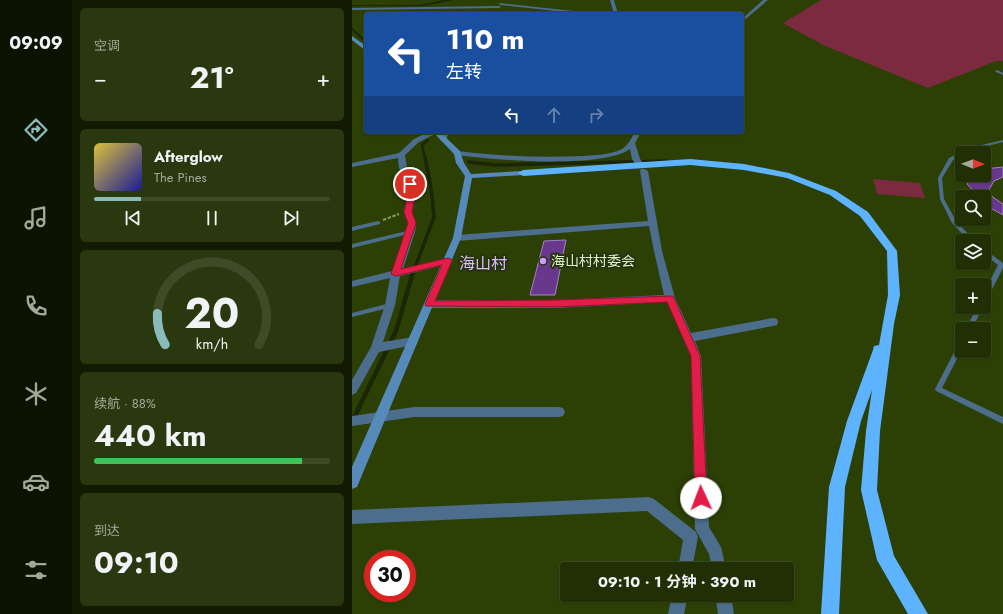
<!DOCTYPE html>
<html lang="zh">
<meta charset="utf-8">
<style>
:root{--surface:#213004;--page:#29380e;--text:#f1f3f6;--muted:#a2a99a;--line:#3e4b26;--accent:#8bbbb9}
body{margin:0;font-family:Jost,"Noto Sans SC",sans-serif;background:var(--page);color:var(--text);height:100vh;display:flex;flex-direction:column;font-size:15px;white-space:nowrap}
*{box-sizing:border-box;margin:0}
p{font-size:13px;color:var(--muted)}
.icon{flex:none;width:22px;height:22px;fill:none;stroke:currentColor;stroke-width:2;stroke-linecap:round;stroke-linejoin:round}
.map{position:relative;flex:1;overflow:hidden}
.details{display:flex;flex-direction:column;gap:8px;padding:8px;background:#121a02;width:280px}
.details>*{flex:none}
.banner{position:absolute;left:12px;top:12px;width:380px;height:122px;border-radius:4px;box-shadow:0 1px 3px #0004,0 0 0 1px var(--line);background:#1a4fa0;color:#fff;overflow:hidden}
.needle{width:26px;rotate:91deg}
.tools{position:absolute;left:603px;top:146px;display:grid;gap:8px}
.tools a{display:grid;place-items:center;width:36px;height:36px;border-radius:4px;background:var(--surface);box-shadow:0 1px 3px #0004,0 0 0 1px var(--line);font-size:20px}
.speed{position:absolute;left:12px;top:550px;display:flex;gap:8px;font-size:20px;font-weight:700;text-align:center}
.speed>*{display:grid;place-content:center;width:52px;height:52px;border-radius:50%;background:var(--surface);box-shadow:0 1px 3px #0004,0 0 0 1px var(--line);line-height:1}
.speed .limit{border:6px solid #d22;background:#fff;color:#111}
.pin{position:absolute;display:grid;place-items:center;width:34px;height:34px;color:#fff;margin:-17px;border:2px solid #fff;border-radius:50%;box-shadow:0 1px 4px #0007}
.me{position:absolute;width:44px;margin:-22px;rotate:358deg;stroke-linejoin:round;filter:drop-shadow(0 0 3px #0008)}
.turn{display:flex;align-items:center;gap:14px;height:84px;padding:0 16px;font-size:18px}
.turn .icon{width:52px;height:52px;stroke-width:2.5}
.turn b{display:block;font-size:28px;line-height:34px}
.lanes{display:flex;align-items:center;height:38px;padding:0 16px;background:#0003;justify-content:center;gap:20px;direction:ltr}
.lanes .off{opacity:.35}
.big{font-size:30px;font-weight:700;line-height:1.1}
.details .tile{flex:1;display:flex;flex-direction:column;justify-content:center;gap:6px;min-width:0;padding:0 14px;border-radius:6px;background:var(--page)}
.details .dial{align-items:center;gap:0}
.dial svg{height:104px;overflow:visible;fill:none;stroke:var(--line);stroke-width:7;stroke-linecap:round;text-anchor:middle}
.dial text{fill:var(--text);stroke:none}
.song{display:flex;align-items:center;gap:12px}
.cover{width:48px;height:48px;border-radius:6px;background:linear-gradient(135deg,hsl(50 70% 55%),hsl(240 70% 35%))}
.played{height:4px;border-radius:2px;background:linear-gradient(90deg,var(--accent) 20%,var(--line) 20%)}
.keys{display:flex;justify-content:space-around;direction:ltr}
.heat{display:flex;justify-content:space-between;align-items:center;font-size:22px;direction:ltr}
.charge{height:6px;border-radius:3px;background:linear-gradient(90deg,#34c759 88%,var(--line) 0)}
.trip{position:absolute;left:208px;top:562px;width:234px;height:40px;border-radius:4px;background:var(--surface);box-shadow:0 1px 3px #0004,0 0 0 1px var(--line);font-weight:700;line-height:40px;text-align:center}
main{display:flex;flex:1;min-height:0}
.tab-bar{display:flex;flex-direction:column;width:72px;justify-content:space-around;align-items:center;background:#0d1302;color:var(--muted)}
.tab-bar .icon{width:28px;height:28px}
.tab-bar .selected{color:var(--accent)}
.tab-bar b{font-size:18px;color:var(--text)}
.map>svg:first-child{display:block}
.green{fill:#7b2a3f}
.water{fill:#1a2606}
.lines{fill:none;stroke-linecap:round;stroke-linejoin:round}
.stream-far3{stroke:#1a2606;stroke-width:2}
.stream-far2{stroke:#1a2606;stroke-width:2.5}
.stream-far1{stroke:#1a2606;stroke-width:3.5}
.stream{stroke:#1a2606;stroke-width:4.5}
.building{fill:#67388c;stroke:#a481c5}
.path{stroke:#859868;stroke-width:2;stroke-dasharray:3.5 1.5;stroke-linecap:butt}
.lane{fill:#4d6d8c;fill-rule:evenodd}
.street{fill:#4d6d8c;fill-rule:evenodd}
.secondary{fill:#558abb;fill-rule:evenodd}
.highway{fill:#5eb3ff;fill-rule:evenodd}
.route{fill:#e11d48;stroke:#92132f}
.poi-dot{fill:#d09dfe;stroke:#25340d;stroke-width:1.5}
.labels{text-anchor:middle;dominant-baseline:central;stroke-width:4;stroke-linejoin:round;paint-order:stroke}
.poi-label{font-size:14px;fill:#dff0cb;stroke:#25340d;text-anchor:start}
.quarter-label{font-size:16px;fill:#debbff;stroke:#25340d}
</style>
<main>
<nav class="tab-bar">
<b>09:09</b>
<svg class="icon selected" aria-label="directions" viewBox="0 0 24 24"><path d="M12 3l9 9-9 9-9-9zM9 14v-3h6M13 9l2 2-2 2"/></svg>
<svg class="icon" aria-label="music" viewBox="0 0 24 24"><path d="M9 18V5l10-2v13"/><circle cx="6" cy="18" r="3"/><circle cx="16" cy="16" r="3"/></svg>
<svg class="icon" aria-label="phone" viewBox="0 0 24 24"><path d="M5 4h4l2 5-3 2q2 4 5 5l2-3 5 2v4C11 20 4 13 5 4z"/></svg>
<svg class="icon" aria-label="climate" viewBox="0 0 24 24"><path d="M12 3v18M4 7l16 10M4 17L20 7"/></svg>
<svg class="icon" aria-label="car" viewBox="0 0 24 24"><path d="M5 17H2v-5l4-1 3-4h7l3 4 3 1v5h-3M9 17h6M6 11h13"/><circle cx="7" cy="17" r="2"/><circle cx="17" cy="17" r="2"/></svg>
<svg class="icon" aria-label="filters" viewBox="0 0 24 24"><path d="M4 7h16M4 17h16"/><circle cx="9" cy="7" r="2"/><circle cx="15" cy="17" r="2"/></svg>
</nav>
<section class="details">
<div class="tile"><p>空调</p>
<div class="heat"><a>−</a><b class="big">21°</b><a>+</a></div>
</div>
<div class="tile">
<div class="song"><i class="cover"></i><div><b>Afterglow</b><p>The Pines</p></div></div>
<div class="played"></div>
<div class="keys"><svg class="icon" aria-label="previous" viewBox="0 0 24 24"><path d="M18 5L8 12l10 7zM5 5v14"/></svg><svg class="icon" aria-label="pause" viewBox="0 0 24 24"><path d="M8 5v14M16 5v14"/></svg><svg class="icon" aria-label="next" viewBox="0 0 24 24"><path d="M6 5l10 7-10 7zM19 5v14"/></svg></div>
</div>
<div class="tile dial"><svg viewBox="0 0 100 80">
<path d="M14 69A42 42 0 1 1 86 69"/>
<path d="M14 69A42 42 0 0 1 8 45" stroke="#8bbbb9"/>
<text x="50" y="56" font-size="32" font-weight="700">20</text>
<text x="50" y="72" font-size="11">km/h</text>
</svg></div>
<div class="tile"><p>续航 · 88%</p><b class="big">440 km</b><div class="charge"></div></div>
<div class="tile"><p>到达</p><b class="big">09:10</b></div>
</section>
<div class="map">
<svg width="651" height="614" viewBox="0 0 651 614">
<rect width="100%" height="100%" fill="#2c4005"/>
<path class="green" d="M469,0H651V61H644L576,88L471,45L431,23Z
M521,179L568,183L573,198L525,194Z"/>
<path class="water" d="M91,0H101L71,6H0V5H68Z"/>
<g class="lines">
<path class="stream-far3" d="M0,29L14,42"/>
<path class="stream-far2" d="M73,158L70,145L76,140"/>
<path class="stream-far1" d="M117,162L143,165L314,161
M61,273L82,217L79,188L73,157"/>
<path class="stream" d="M0,422L44,331L61,272"/>
</g>
<path class="building" d="M651,167V177L642,181L635,193L651,204V215L635,206L632,203V197H627L615,184L617,181L619,182L621,175H632V169Z
M214,240L203,295H178L192,241Z"/>
<g class="lines">
<path class="path" d="M31,220L47,214"/>
<path class="lane" d="M147,3L240,13L241,14H232L148,5Z
M188,12L200,13L201,14H187Z
M645,70L651,73V75L644,72L643,71Z
M651,140V142L623,149L615,153H610V156L601,160L590,178L592,199L604,221L623,241H617L600,223L588,199L586,178L597,158L621,147Z
M26,221L28,222V224L0,231V227Z
M59,230L62,232L61,233L0,248V244Z
M632,249L651,263V268L634,301H632V293L646,265L632,254Z
M38,303L41,305L40,307L0,317V313Z
M625,307H631L620,329H614Z
M610,340V349L590,388L651,417V424L584,391L583,389L584,387L608,341Z"/>
<path class="street" d="M258,0H262L266,14H262Z
M411,0H416L390,22V19Z
M149,6L147,8L0,10V8Z
M76,132H87L67,142L53,155L55,168L62,184L64,195L60,212L64,223L63,232L51,269L96,258L101,261L96,264L48,276L43,305L31,342L61,337L65,338L66,341L65,344L61,345L27,352L4,393L0,395V380L19,347L33,305L38,278L0,287V281L40,271L55,232L56,223L52,212L56,195L54,184L47,168L46,158L0,167V163L47,153L62,139Z
M92,132H98L93,141L91,142L88,140Z
M283,132H289L283,143L288,159L291,163L287,165H284L280,159L278,149C250,169 141,160 105,155L101,153L105,151C147,156 189,158 231,156C243,155 258,155 270,149C276,145 279,139 283,132Z
M289,169H292L296,171L310,251L323,298L339,333L421,318L425,319L426,322L425,325L421,326L343,341L349,356L357,527L369,547L374,569H360L357,554L343,529L339,356L315,302L204,308H77L72,304L77,300H204L312,295L302,251L297,226L105,241L101,238L105,235L296,221L288,171Z
M62,407H207L211,408L213,412L211,416L207,417H62L0,426V416Z
M297,497L302,499L344,532L346,537L340,569H326L331,540L295,511L0,524V510Z
M320,595H336L332,614H316Z
M363,595H379L382,614H366Z"/>
<path class="secondary" d="M0,36L14,46V51L0,40Z
M81,132H88L108,151L112,163L119,174L171,171L175,173L171,175L120,178L109,238L5,487L0,489V467L101,238L113,176L104,163L102,154Z"/>
<path class="highway" d="M338,159L392,164L437,173L484,191L516,212L545,251L548,295L542,324L528,431L525,490L542,556L576,614H556L525,560L509,490L514,431L520,390L509,421L493,487L487,614H469L477,487L495,421L521,350L522,346L527,345L536,295L535,251L508,216L478,195L435,178L392,170L338,165L171,176L166,173L171,170Z"/>
</g>
<path class="route" d="M56,182L62,184L63,195L60,212L64,223L49,269L96,258L99,259L100,261L83,301L204,300L321,296L348,356L355,498L353,502L349,504L345,502L343,498L339,356L315,302L204,307L74,306L73,304L90,265L44,276L39,274L56,223L52,212L56,195Z"/>
<circle class="poi-dot" cx="191" cy="261" r="4"/>
<g class="labels">
<g class="poi-label">
<text x="199" y="261">海山村村委会</text>
</g>
<g class="quarter-label">
<text x="131" y="263">海山村</text>
</g>
</g>
</svg>
<div class="tools">
<a><svg class="needle" viewBox="-14 -14 28 28"><path d="M0-13l5 13h-10z" fill="#e53935"/><path d="M0 13l5-13h-10z" fill="#a2a99a"/></svg></a>
<a><svg class="icon" aria-label="search" viewBox="0 0 24 24"><circle cx="10" cy="10" r="6"/><path d="M15 15l6 6"/></svg></a>
<a><svg class="icon" aria-label="layers" viewBox="0 0 24 24"><path d="M12 4l9 5-9 5-9-5zM3 14l9 5 9-5"/></svg></a>
<a>+</a>
<a>−</a>
</div>
<div class="speed"><div class="limit">30</div></div>
<div class="pin" style="left:58px;top:184px;background:#d93025"><svg class="icon" aria-label="arrive" viewBox="0 0 24 24"><path d="M6 21V4h12l-3 4 3 4H6"/></svg></div>
<svg class="me" style="left:349px;top:498px" viewBox="-20 -20 40 40"><circle r="19" fill="#fff"/><path d="M0-13L10 11 0 6-10 11z" fill="#e11d48"/></svg>
<div class="trip">09:10 · 1 分钟 · 390 m</div>
<div class="banner">
<div class="turn"><svg class="icon" aria-label="left" viewBox="0 0 24 24"><path d="M17 20v-9H6M10 6l-5 5 5 5"/></svg><div><b>110 m</b>左转</div></div>
<div class="lanes"><svg class="icon" aria-label="left" viewBox="0 0 24 24"><path d="M17 20v-9H6M10 6l-5 5 5 5"/></svg><svg class="icon off" aria-label="ahead" viewBox="0 0 24 24"><path d="M12 20V5M6 11l6-6 6 6"/></svg><svg class="icon off" aria-label="right" viewBox="0 0 24 24"><path d="M7 20v-9h11M14 6l5 5-5 5"/></svg></div>
</div>
</div>
</main>
